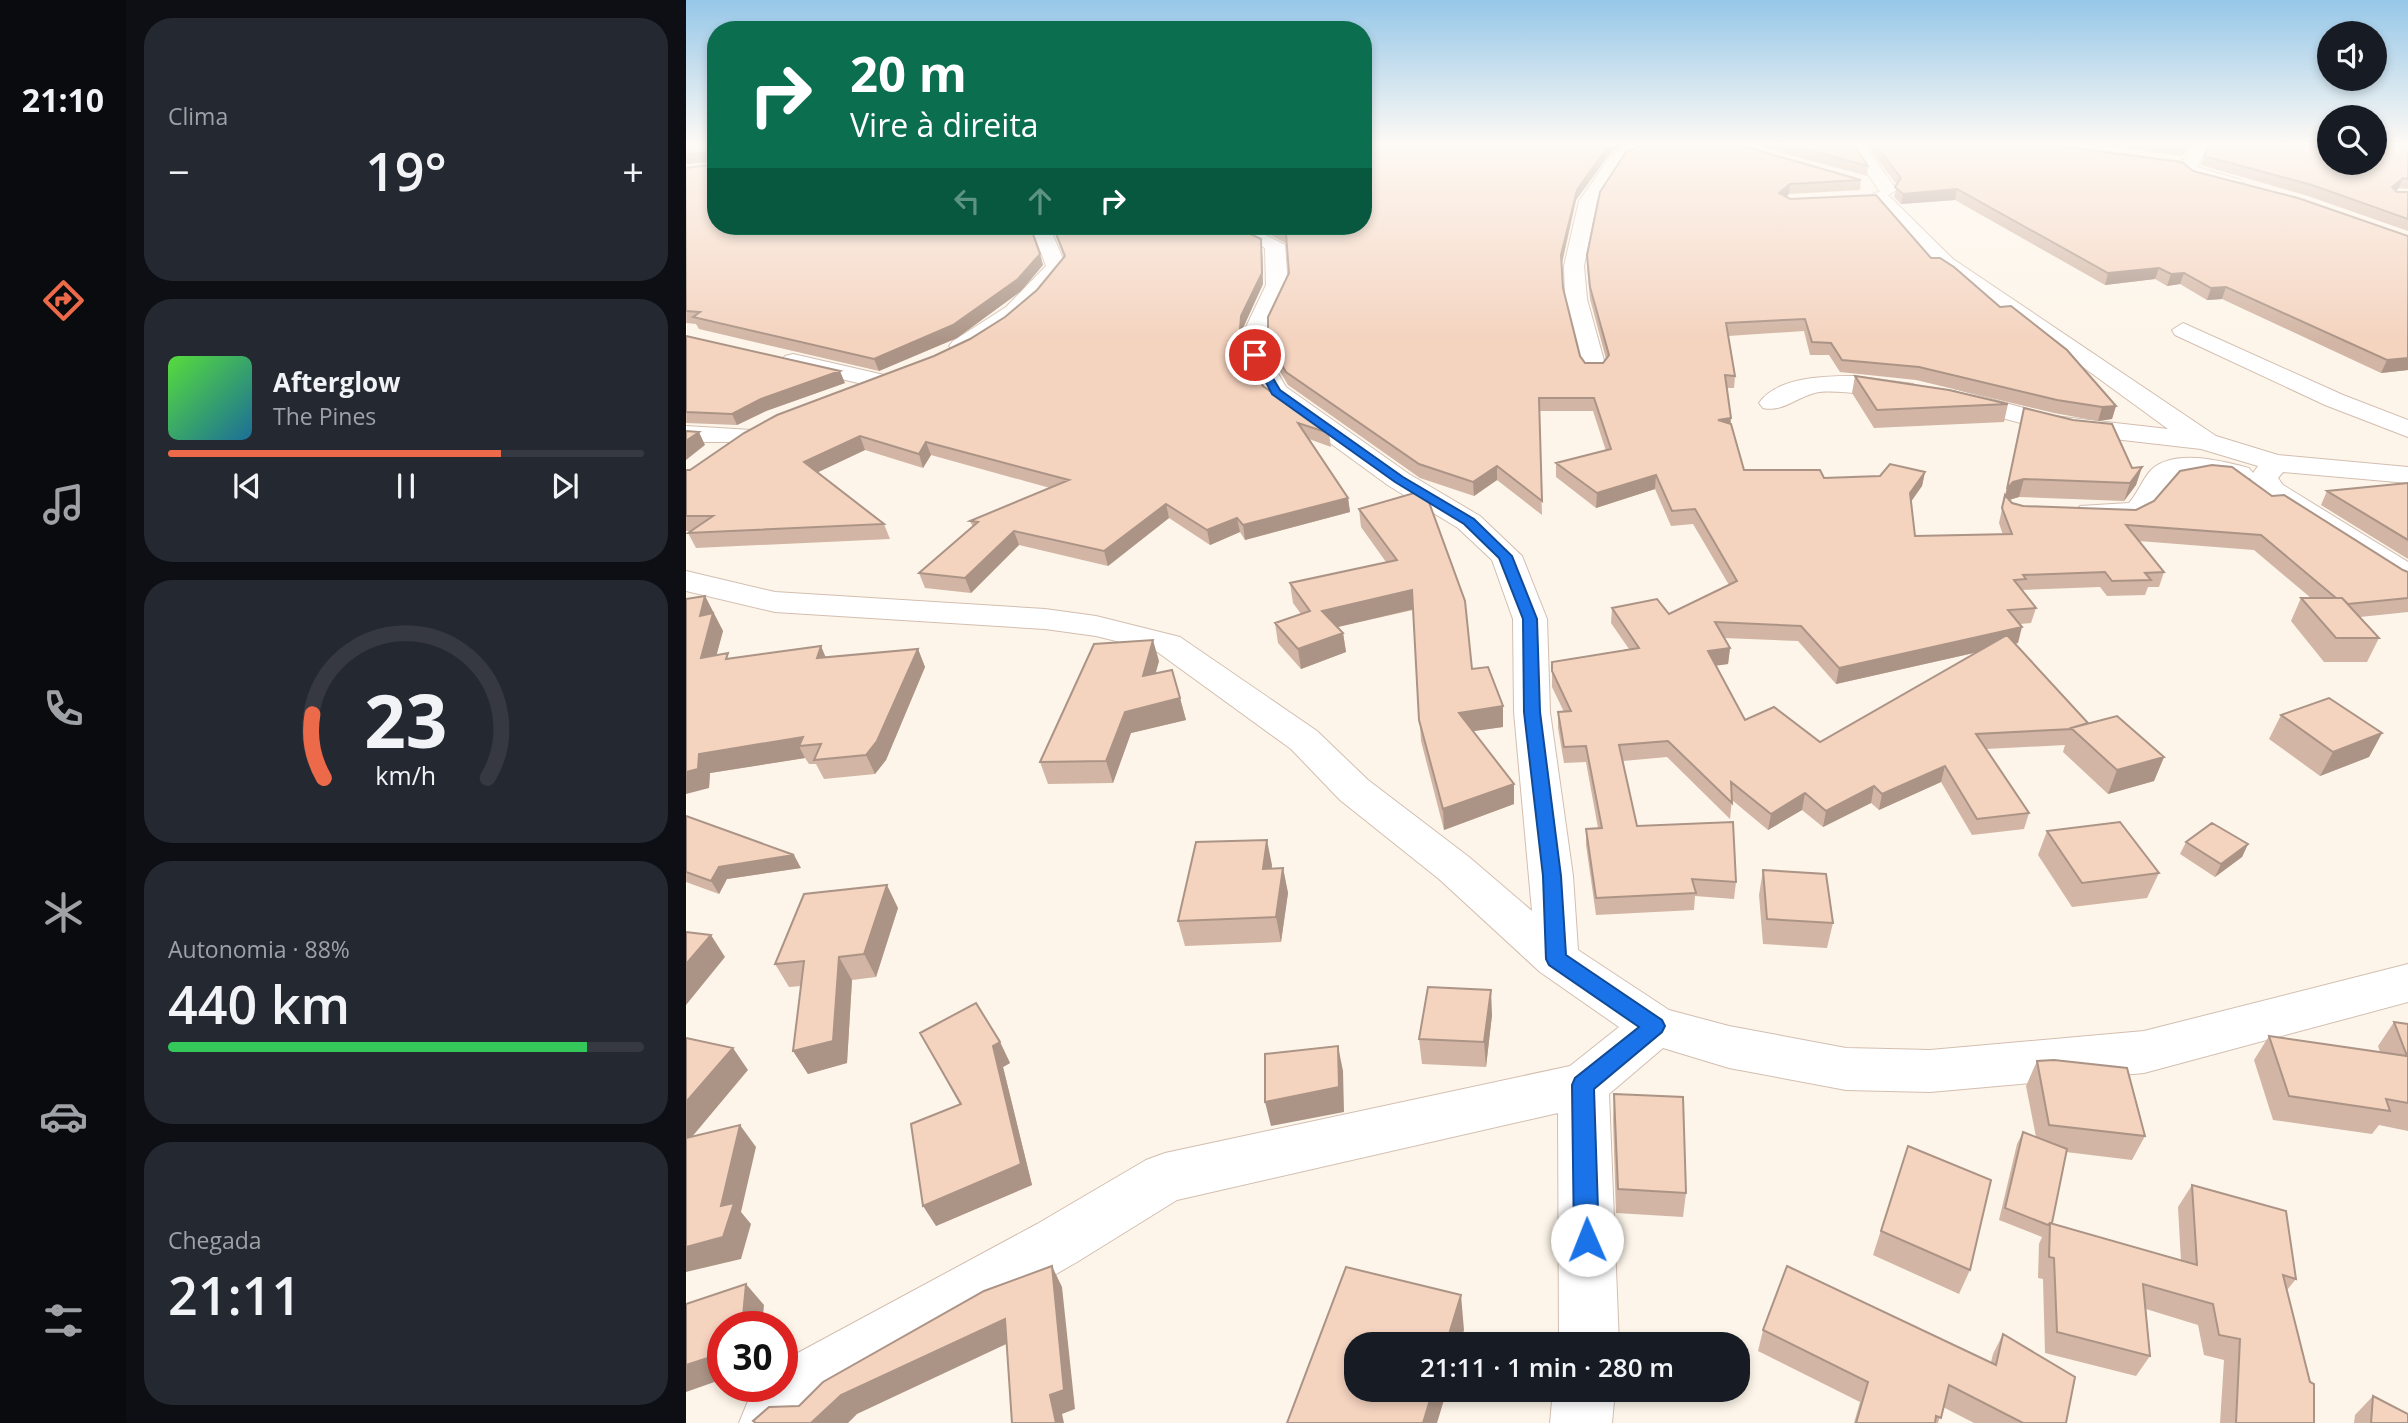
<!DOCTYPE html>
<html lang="pt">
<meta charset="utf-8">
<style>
:root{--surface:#171b24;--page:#242831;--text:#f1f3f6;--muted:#9ea1a6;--line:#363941;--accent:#ec6949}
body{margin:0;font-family:"Open Sans",sans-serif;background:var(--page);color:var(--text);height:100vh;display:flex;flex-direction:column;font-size:26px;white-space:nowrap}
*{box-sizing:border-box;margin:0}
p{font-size:23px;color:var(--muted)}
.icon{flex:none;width:38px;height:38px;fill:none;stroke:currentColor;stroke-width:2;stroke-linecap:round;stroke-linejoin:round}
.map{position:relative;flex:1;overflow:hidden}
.sheet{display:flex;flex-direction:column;gap:18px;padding:18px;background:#0d0f14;width:560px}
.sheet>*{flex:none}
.banner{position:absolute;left:21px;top:21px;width:665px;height:214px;border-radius:28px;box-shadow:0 4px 10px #0003;background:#0b6e4f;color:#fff;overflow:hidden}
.buttons{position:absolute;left:1631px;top:21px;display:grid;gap:14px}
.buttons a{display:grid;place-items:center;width:70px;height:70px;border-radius:50%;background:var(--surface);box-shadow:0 4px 10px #0003;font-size:35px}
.speed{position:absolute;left:21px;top:1311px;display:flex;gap:14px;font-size:35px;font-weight:700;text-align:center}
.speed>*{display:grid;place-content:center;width:91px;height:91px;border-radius:50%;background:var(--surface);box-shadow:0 4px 10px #0003;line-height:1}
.speed .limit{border:10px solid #d22;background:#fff;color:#111}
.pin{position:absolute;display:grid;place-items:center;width:60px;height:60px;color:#fff;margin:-30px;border:4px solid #fff;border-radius:50%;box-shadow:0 2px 7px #0007}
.me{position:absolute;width:77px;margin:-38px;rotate:359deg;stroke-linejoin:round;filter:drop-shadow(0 0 5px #0008)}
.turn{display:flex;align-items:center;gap:24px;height:147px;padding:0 28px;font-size:32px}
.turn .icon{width:91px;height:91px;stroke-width:2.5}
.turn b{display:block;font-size:49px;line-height:60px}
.lanes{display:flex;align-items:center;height:66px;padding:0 28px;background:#0003;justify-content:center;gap:35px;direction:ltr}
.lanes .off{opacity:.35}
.big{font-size:52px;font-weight:600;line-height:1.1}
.sheet .widget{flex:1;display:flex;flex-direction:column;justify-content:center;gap:10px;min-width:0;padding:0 24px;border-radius:28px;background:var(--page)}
.sheet .dial{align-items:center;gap:0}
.dial svg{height:182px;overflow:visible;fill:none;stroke:var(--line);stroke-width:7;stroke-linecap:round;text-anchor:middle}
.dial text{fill:var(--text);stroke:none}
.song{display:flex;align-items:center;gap:21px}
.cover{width:84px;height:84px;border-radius:10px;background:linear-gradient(135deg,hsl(110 70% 55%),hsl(200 70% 35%))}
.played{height:7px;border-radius:4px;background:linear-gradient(90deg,var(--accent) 70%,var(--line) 70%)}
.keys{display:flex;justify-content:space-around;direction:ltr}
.heat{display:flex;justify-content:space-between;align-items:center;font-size:38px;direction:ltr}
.charge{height:10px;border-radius:5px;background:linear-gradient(90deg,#34c759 88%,var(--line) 0)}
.trip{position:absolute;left:658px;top:1332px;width:406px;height:70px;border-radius:28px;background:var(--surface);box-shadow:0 4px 10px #0003;font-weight:600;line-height:70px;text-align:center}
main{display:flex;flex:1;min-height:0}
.menu{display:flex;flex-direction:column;width:126px;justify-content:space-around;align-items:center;background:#090b0e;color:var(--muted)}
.menu .icon{width:49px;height:49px}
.menu .current{color:var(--accent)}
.menu b{font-size:32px;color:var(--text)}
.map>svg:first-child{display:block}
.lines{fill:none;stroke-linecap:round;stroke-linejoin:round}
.street-casing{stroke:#d3beb0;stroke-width:2}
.street{fill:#fff;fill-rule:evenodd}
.wall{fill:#d2b5a4;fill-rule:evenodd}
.shaded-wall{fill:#ab9486}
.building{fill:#f4d3bf;stroke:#ab9486;stroke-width:2}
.route{fill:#1a73e8;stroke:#114b97;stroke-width:2}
</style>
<main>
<nav class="menu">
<b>21:10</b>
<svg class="icon current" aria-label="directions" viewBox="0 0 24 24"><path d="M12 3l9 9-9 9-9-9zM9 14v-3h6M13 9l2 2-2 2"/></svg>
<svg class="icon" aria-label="music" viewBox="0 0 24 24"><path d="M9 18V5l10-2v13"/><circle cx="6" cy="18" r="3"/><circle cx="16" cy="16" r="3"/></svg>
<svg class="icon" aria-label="phone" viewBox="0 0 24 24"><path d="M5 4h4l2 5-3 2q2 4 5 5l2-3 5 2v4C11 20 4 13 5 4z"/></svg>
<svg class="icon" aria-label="climate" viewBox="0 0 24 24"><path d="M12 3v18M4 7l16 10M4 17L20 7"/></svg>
<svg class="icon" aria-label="car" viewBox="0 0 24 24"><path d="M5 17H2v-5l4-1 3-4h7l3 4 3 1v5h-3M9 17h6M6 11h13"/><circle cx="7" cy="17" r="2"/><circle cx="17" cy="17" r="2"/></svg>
<svg class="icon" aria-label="filters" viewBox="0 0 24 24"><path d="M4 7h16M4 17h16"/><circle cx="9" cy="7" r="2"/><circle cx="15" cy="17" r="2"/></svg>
</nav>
<section class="sheet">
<div class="widget"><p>Clima</p>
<div class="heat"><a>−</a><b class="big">19°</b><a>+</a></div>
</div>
<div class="widget">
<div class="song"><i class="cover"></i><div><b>Afterglow</b><p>The Pines</p></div></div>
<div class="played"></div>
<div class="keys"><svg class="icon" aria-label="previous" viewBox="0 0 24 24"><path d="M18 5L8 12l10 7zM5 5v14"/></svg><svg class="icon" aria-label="pause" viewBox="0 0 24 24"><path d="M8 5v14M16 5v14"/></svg><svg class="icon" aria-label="next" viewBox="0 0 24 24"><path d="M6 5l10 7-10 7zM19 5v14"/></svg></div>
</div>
<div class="widget dial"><svg viewBox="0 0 100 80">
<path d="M14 69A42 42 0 1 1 86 69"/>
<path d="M14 69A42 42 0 0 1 9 41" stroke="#ec6949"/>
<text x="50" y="56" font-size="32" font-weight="700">23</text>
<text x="50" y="72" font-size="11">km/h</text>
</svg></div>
<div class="widget"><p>Autonomia · 88%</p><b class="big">440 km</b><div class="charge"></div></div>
<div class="widget"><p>Chegada</p><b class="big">21:11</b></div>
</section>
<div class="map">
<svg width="1722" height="1423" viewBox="0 0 1722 1423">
<rect width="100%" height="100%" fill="#fdf5e9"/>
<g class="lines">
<g class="street-casing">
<path id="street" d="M954,142H977L938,160L911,201L898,266L901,299L920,368L917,373H899L896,368L879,299L878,266L893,201L926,154Z
M1160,142H1176L1211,190L1202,195L1267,259L1530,436L1592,455L1722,467V483L1597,472L1592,478L1597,485L1722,562V586L1711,583L1577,497L1564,478L1553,482L1494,476C1483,482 1480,491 1473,502C1457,528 1421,525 1394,518L1389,512L1394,506L1443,503C1452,493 1456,480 1465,470C1488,448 1536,461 1563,468L1567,473L1572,466L1515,449L1367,432L1262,403L1258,398L1262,393L1271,390L1368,416L1482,429L1360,340L1253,267L1188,201L1185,197L1188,193L1194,192Z
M1509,142H1525L1511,167L1555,180L1558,184L1555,188L1549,189L1497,174L1494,165Z
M345,226H363L380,266C362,292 300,359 267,351L263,346L267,341L320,307L360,266Z
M539,226H563L599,245L602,285L581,329V355L600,387L723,474L794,516L836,556L861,619L864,712L887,876L892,950L983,1010L1043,1026L1160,1048L1244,1050L1458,1031L1722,964V1002L1458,1073L1244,1092L1160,1090L1043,1068L977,1048L923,1094L933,1344H873L872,1113L491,1200L391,1262L152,1399L128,1423H53L62,1401L77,1386H96V1367L108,1355L351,1224L460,1160L479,1153L884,1066L933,1027L854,972L753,879L654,800L605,749L470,651L410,636L359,629L89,612L0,591V571L89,592L359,609L410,616L494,637L631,731L682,780L783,857L846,911L828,712L827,619L806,560L772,528L703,486L581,397L557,355L559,329L580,285L579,248L541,230Z
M1497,323L1657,395L1722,420V437L1639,405L1489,335L1486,330Z
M107,354L207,377L210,382L207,387L198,389L99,366L95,361L99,356Z
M1167,376L1227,384L1230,389L1227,394C1200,401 1163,389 1133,392C1113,395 1097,413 1077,408L1073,403C1091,377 1138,376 1167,376Z
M0,426L65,430L69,436L65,442H0Z
M867,1390H929L926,1423H864Z"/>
</g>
<use href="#street" class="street"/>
</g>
<path class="wall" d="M30,142V226H100L89,229L354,254L357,265L335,291L271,338L193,371L13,329L10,324L0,323V168L29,164L28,162L0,164Z
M1056,142H1166L1182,166L1181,176Z
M1178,142H1340L1507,171L1722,236V370L1695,373L1536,299L1521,300L1494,284L1481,286L1469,279L1419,285L1269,200L1215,204L1208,197L1211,185Z
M1385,142H1506L1496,156Z
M1722,142V189L1713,188L1710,191L1711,192H1722V231L1622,196L1515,165L1518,156Z
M925,152L890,200L876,264L877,288L894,356L899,363H917L920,359L904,299L901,266V255L914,192L1175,180L1174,190L1103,194L1100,197L1245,258L1314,307L1430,406L1426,419L1412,421L1368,413L1230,380L1154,372L1143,355H1124L1118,331L1042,336L1049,376L1048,388H1041L1044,424L1058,470L1138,478L1194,476L1239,472L1236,486L1225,502L1229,536L1317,535L1313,523L1338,408L1446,468L1456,467L1450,485L1438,501L1333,497L1324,500L1326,503L1337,506L1450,510L1586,496L1717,570L1722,572V612L1674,617L1693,638L1681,662H1638L1605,621L1615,598H1625L1568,550L1453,541L1478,572L1473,587H1462L1459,595L1421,596L1414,587L1336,590L1350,608L1345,623L1334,624L1332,643L1328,644L1402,723L1478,757L1468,781L1422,794L1377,752L1379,745L1300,749L1343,813L1338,829L1286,835L1255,782L1193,810L1185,803L1137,827L1116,810L1082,830L1046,800L1044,819L981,757L937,761L951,826L1050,882L1048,899L1009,896L1008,910L910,915L900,845V829L912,828L900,762L878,763L872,728V712H878L866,687V662L943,649L925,623L926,608L983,614L1043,585L1007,524L985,526L969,489L910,508L870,477V463L920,451L907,411H853L856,515L811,480L788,496L734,478L602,385L584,354L582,342L603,273L601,244L568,226H677ZM1038,638L1112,641L1150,684L1292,652L1134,742L1059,720L1030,665L1042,664L1044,648Z
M366,226H547L575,239L576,250L577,284L557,328L555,348L577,386L643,433L645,447L623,439L662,498L664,512L559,540L554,532L524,545L483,518L422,566L333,545L285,593L239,588L233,573L287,527L284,521L364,488L245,455L237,468L179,450L132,472L198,524L204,539L10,548L2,533L5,531H0V470H4L284,339L319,317L351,290L378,258Z
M0,336L159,383L80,411L51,425L0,423Z
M1169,376L1322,404L1318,422L1188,428L1166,393Z
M1722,483V559L1635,505L1641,491Z
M735,491L786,669L817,727L787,731L828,784V804L758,830L735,741L727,610L652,627L657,633L660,652L615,669L592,643L589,623L615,614L607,603L604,583L700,562L675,527L673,509Z
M19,596L37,631L30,655L44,659L140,657L232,649L239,667L200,760L189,774L138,779L130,764H123L119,758L24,773L23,788Z
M473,661L469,673L494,698L500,720L445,733L427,783L362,784L354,762Z
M1595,715L1696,733L1683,757L1634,776L1583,739Z
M0,816L115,868L41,879L33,894L0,882Z
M1361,831L1473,873L1461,898L1386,907L1352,855Z
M1500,842L1562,844L1556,857L1529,877L1494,854Z
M586,865V868H597L602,893L595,942L499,946L492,921Z
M1077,870L1147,923L1141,948L1077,944L1073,895Z
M212,908L190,977L166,980L161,1063L122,1074L107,1051L115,986L103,987L89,964Z
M806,1015L800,1067L736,1064L733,1039Z
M1708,1022L1722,1024V1131L1693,1125L1686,1134L1587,1120L1568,1060L1583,1036L1694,1052L1692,1046Z
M234,1033L314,1042L324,1063L317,1067L346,1185L250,1226L274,1105Z
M1351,1061L1459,1136L1446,1160L1380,1152L1366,1223L1495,1261L1492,1207L1506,1185L1610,1279L1601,1290L1628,1423H1534L1538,1360L1518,1355L1512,1325L1460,1309L1464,1356L1450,1376L1359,1353L1357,1279L1352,1278L1353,1244L1356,1237L1313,1220L1331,1144L1337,1132L1350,1137L1340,1086Z
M928,1094L1000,1193L997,1217L930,1213L927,1119Z
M1222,1146L1284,1270L1273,1294L1187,1255Z
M1077,1330L1305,1362L1307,1354L1317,1334L1380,1423H1288L1257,1407L1252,1423H1168L1174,1402L1072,1351Z
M1687,1396L1722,1423H1668L1669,1415Z"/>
<path class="shaded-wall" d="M925,142H947L925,152L890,200L875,266V255L891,190Z
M1502,142H1506L1496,156L1499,147Z
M26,152L30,161L0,164V154Z
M1717,178L1713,188L1702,198L1706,187Z
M1104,184L1103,194L1092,203L1093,193Z
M1271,189L1269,200L1215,204L1217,194Z
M62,226H100L56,240L51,229Z
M575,239L576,250L577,284L557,328L555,356L553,344L555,316Z
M354,254L357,265L335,291L271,338L193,371L188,359Z
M1473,268L1469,279L1419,285L1422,273Z
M1498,273L1494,284L1481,286L1485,274Z
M1540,287L1536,299L1521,300L1525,288Z
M1722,358V370L1695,373L1701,360Z
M154,371L159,383L80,411L51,425L46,414L75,399Z
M1430,406L1426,419L1412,421L1416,407Z
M1045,418L1044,432L1032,420Z
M13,432L19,445L0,460V441Z
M174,436L179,450L124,476L118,462Z
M240,442L245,455L237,468L233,454Z
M811,466V480L788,496L787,482Z
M1456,467L1450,485L1438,501L1444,483Z
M1239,472L1236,486L1221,507L1224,493Z
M970,475L969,489L910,508L911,493Z
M1338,479L1333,497L1322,500L1319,495L1316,508L1321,489L1327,482Z
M662,498L664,512L559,540L557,525Z
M480,504L483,518L422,566L418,551Z
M551,518L554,532L524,545L521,530Z
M328,531L333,545L285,593L279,578Z
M726,590L728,609L639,630L636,611Z
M19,596L37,631L25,676L15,658L14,616Z
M1336,627L1332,643L1150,684L1153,668Z
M657,633L660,652L615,669L612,649Z
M467,640L473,661L463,698L457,676Z
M135,646L143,665L131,658Z
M1044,648L1042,664L1021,667L1022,651Z
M232,649L239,667L200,760L189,774L180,755Z
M494,698L500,720L445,733L427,783L420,761L439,712Z
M817,706V727L774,733L773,713Z
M1696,733L1683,757L1634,776L1647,752Z
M117,737L113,746L119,758L24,773L23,788L0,794V772L13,754Z
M1478,757L1468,781L1422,794L1431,770Z
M1259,766L1255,782L1193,810L1196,794Z
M828,784V804L758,830L757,809Z
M1188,786L1185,803L1137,827L1140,811Z
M1119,793L1116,810L1082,830L1085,814Z
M581,840L586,865L582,894L577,869Z
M1562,844L1556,857L1529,877L1535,864Z
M108,855L115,868L41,879L33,894L25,881L33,867Z
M597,868L602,893L595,942L590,917Z
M201,885L212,908L190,977L178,954Z
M25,935L39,957L0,1005V964Z
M153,957L166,980L161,1063L122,1074L107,1051Z
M805,990L806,1015L800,1067L798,1042Z
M314,1042L324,1063L317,1067L346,1185L250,1226L237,1206L307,1046Z
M652,1046L657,1071L658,1112L585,1126L579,1102Z
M47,1048L62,1070L0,1144V1102Z
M54,1125L70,1147L55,1212L65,1224L55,1259L0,1272V1247L35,1206Z
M366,1266L376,1287L389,1409L376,1414L378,1423H370L364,1395Z
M60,1284L78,1305L76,1326H56Z
M775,1295L778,1330L774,1344H760Z
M319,1319L331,1339L171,1414L162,1423H125L155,1395Z
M37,1353V1379L0,1392V1365Z
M747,1390H761L751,1423H737Z"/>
<path class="building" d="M0,142H30V226H62L51,229L262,230L268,226H344L354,254L332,279L267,325L188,359L7,317L14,312L0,311V168L29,164L26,152L0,154Z
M677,142H925L891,190L875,255L877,288L894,356L899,363H917L923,355L904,287L901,255L914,192L940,152L963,142H1043L1175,180L1104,184L1093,193L1104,199L1190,195L1245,258H1254L1268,267L1314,307L1325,306L1381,350L1430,406L1416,407L1371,400L1233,367L1156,360L1145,343L1126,342L1119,319L1040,323L1049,376L1039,375L1045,418L1032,420L1045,424L1058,470H1134L1138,478L1194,476L1204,464L1239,472L1224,493L1229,536L1326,534L1316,508L1319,495L1326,503L1337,506L1450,510L1468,501L1494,471L1526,465L1546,467L1586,496L1598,495L1717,570L1722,572V598L1662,604L1656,598H1650L1575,535L1440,525L1478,572L1459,573L1465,580L1426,581L1419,572L1337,575L1340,579L1328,580L1350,608L1322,610L1336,627L1153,668L1115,626L1029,622L1044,648L1022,651L1059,720L1088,707L1134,742L1321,635L1402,723L1385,728L1386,729L1290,734L1343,813L1291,819L1259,766L1196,794L1188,786L1140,811L1119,793L1085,814L1045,782L1046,803L982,741L933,745L951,826L1047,822L1050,882L1006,879L1010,893L910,898L900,829L916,828L900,746L878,747L872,712L885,711L866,671V662L953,648L926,608L971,599L983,614L1051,581L1009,509L986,511L970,475L911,493L870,463L925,449L908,398H853L856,501L811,466L787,482L733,464L600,372L582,342V317L603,273L600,234L586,226H677Z
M1093,142H1166L1182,166Z
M1187,142H1340L1496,162L1507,171L1612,198L1722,236V358L1701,360L1540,287L1525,288L1498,273L1485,274L1473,268L1422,273L1271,189L1217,194L1209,187L1215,178Z
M1463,142H1502L1499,147Z
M1526,142H1643V163H1689V142H1722V179L1717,178L1706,187L1711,192H1722V219L1626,185L1518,156Z
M367,226H547L575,239L576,273L555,316L553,344L577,386L643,433L612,423L662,498L557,525L551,518L521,530L480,504L418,551L328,531L279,578L233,573L292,522L284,521L383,480L240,442L233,454L174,436L118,462L198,524L2,533L27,516H0V470H4L58,433L91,415L248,356L284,339L319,317L351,290L379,256Z
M0,336L154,371L75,399L46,414L0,412Z
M1169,376L1263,390L1322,404L1191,410Z
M1338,408L1387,420L1426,424L1446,468L1456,467L1444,483L1338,479L1327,482L1321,489Z
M0,431L13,432L0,441Z
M1722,483V540L1641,491Z
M735,491L740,494L779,601L786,669L802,667L817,706L773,713L828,784L757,809L733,720L726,590L636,611L657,633L612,649L589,623L624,611L604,583L711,560L673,509Z
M19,596L14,616L27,613L15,658L42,653L40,659L135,646L131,658L232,649L191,741L180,755L128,760L135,744L113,746L117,737L13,754L12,769L0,772V599Z
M1615,598H1656L1693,638H1650Z
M467,640L457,676L486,670L494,698L439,712L420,761L354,762L408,644Z
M1643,698L1696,733L1647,752L1595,715Z
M1431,716L1478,757L1431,770L1385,728Z
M0,816L108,855L33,867L25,881L0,872Z
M1434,822L1473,873L1396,883L1361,831Z
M1526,823L1562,844L1535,864L1500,842Z
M581,840L577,869L597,868L590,917L492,921L510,842Z
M1077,870L1140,874L1147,923L1081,919Z
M201,885L178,954L153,957L147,1041L107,1051L118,961L89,964L118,894Z
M0,932L25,935L0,964Z
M742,987L805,990L798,1042L733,1039Z
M290,1003L314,1042L307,1046L335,1164L237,1206L225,1124L275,1104L234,1033Z
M1708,1022L1722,1024V1103L1700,1099L1704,1111L1603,1096L1583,1036L1721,1056Z
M0,1038L47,1048L0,1102Z
M652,1046L653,1087L579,1102V1054Z
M1368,1060L1441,1068L1459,1136L1363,1125L1351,1061Z
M928,1094L997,1097L1000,1193L932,1189Z
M54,1125L35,1206L48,1203L37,1237L0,1247V1138Z
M1337,1132L1381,1149L1366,1223H1364L1362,1225L1319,1208Z
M1222,1146L1305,1180L1284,1270L1195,1231Z
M1506,1185L1600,1211L1610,1279L1597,1275L1624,1382L1628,1384V1423H1550L1554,1339L1533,1335L1527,1304L1457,1284L1464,1356L1371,1332L1368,1258L1363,1257L1364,1223L1511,1265Z
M366,1266L378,1390L364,1395L370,1423H326L319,1319L155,1395L125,1423H70L67,1421L83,1407L113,1406L137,1382L298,1291Z
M1101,1266L1310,1365L1317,1334L1389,1377L1380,1423H1337L1263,1385L1255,1418L1250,1416L1249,1423H1170L1182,1382L1077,1330Z
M660,1267L775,1295L760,1344H670V1390H747L737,1423H601Z
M60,1284L56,1326H37V1353L0,1365V1304Z
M1687,1396L1722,1414V1423H1685Z"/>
<linearGradient id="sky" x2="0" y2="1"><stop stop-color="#96c7e8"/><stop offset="0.42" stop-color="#fefaf5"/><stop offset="1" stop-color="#fefaf5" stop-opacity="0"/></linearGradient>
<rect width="1722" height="342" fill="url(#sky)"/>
<path class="route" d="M565,353H572L594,390L717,477L788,519L826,556L851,619L854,712L875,876L880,955L976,1020L979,1026L976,1032L908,1089L913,1240L909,1249L901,1252L892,1249L888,1240L886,1085L889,1078L953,1027L863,965L860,959L857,876L838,712L837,619L813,558L778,524L709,482L586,394Z"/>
</svg>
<div class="buttons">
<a><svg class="icon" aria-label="sound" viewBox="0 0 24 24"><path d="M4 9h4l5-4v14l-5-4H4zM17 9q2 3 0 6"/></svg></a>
<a><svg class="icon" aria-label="search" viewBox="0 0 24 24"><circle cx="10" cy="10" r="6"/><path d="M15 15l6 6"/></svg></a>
</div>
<div class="speed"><div class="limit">30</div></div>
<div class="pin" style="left:569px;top:355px;background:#d93025"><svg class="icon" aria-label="arrive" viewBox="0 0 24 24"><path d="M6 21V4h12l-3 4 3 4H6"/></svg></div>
<svg class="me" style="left:901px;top:1240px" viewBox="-20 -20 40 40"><circle r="19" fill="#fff"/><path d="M0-13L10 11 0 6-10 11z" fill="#1a73e8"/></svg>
<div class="trip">21:11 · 1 min · 280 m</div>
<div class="banner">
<div class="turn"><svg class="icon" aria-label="right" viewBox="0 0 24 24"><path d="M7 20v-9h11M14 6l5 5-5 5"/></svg><div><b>20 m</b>Vire à direita</div></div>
<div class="lanes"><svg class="icon off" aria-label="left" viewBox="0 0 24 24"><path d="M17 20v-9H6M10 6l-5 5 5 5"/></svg><svg class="icon off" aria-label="ahead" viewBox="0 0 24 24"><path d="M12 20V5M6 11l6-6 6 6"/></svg><svg class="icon" aria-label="right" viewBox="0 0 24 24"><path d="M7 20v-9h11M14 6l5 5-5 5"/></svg></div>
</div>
</div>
</main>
